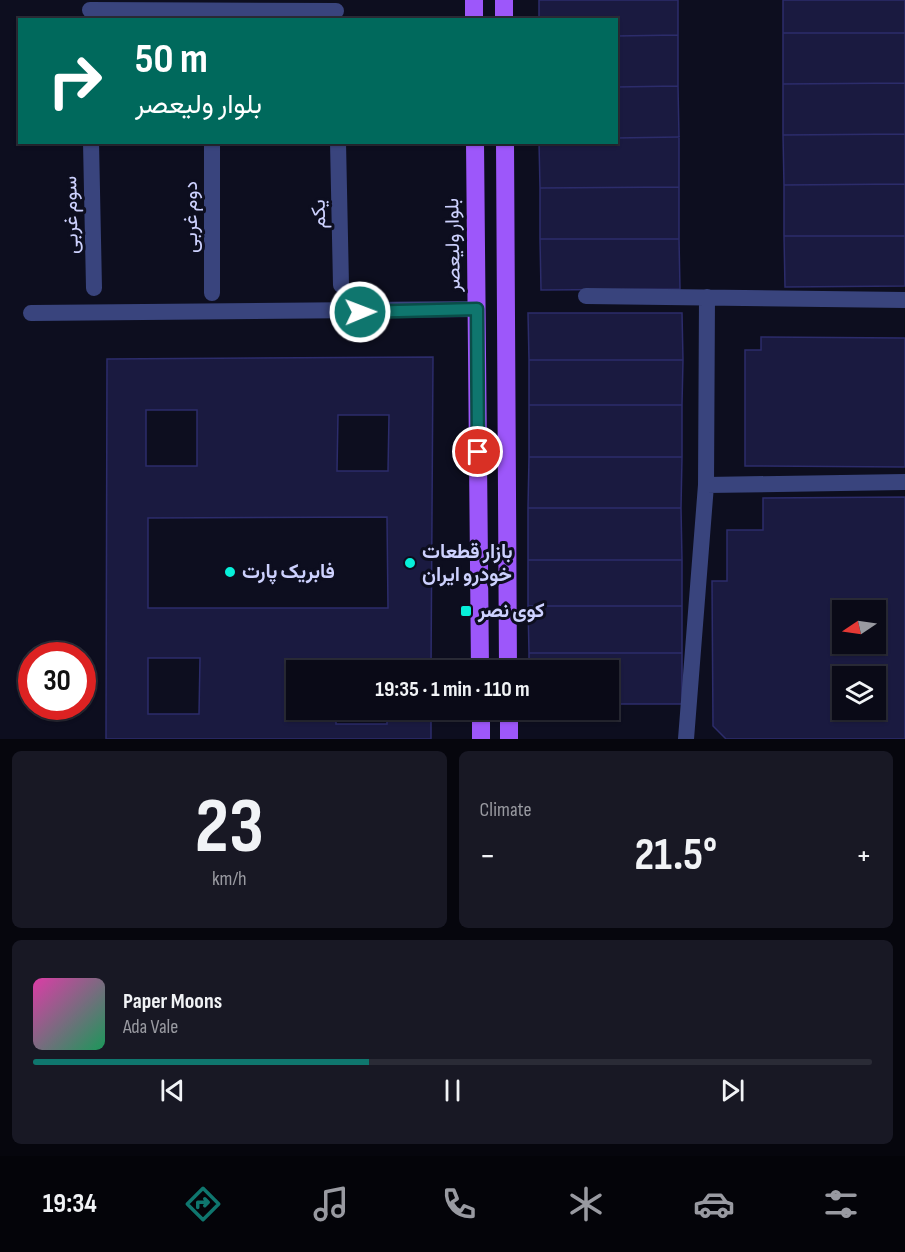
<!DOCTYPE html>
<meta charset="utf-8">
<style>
:root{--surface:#0a0a17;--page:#181824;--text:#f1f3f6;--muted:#999aa1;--line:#2a2b36;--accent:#0f766e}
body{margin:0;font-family:"Sofia Sans Condensed",Vazirmatn,sans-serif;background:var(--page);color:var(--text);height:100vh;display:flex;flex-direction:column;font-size:22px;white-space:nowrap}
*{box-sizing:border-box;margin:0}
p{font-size:20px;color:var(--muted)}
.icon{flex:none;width:33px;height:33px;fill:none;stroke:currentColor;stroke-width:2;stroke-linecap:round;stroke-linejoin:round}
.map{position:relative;height:739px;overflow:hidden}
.panel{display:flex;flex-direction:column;gap:12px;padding:12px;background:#06060d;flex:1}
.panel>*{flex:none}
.top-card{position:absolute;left:18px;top:18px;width:600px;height:126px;border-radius:0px;box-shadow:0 2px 4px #0004,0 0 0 2px var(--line);background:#00695c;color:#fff;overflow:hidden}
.needle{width:39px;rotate:257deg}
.buttons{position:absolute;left:832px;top:600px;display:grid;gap:12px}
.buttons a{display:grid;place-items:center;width:54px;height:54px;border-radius:0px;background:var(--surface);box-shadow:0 2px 4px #0004,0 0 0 2px var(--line);font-size:30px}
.speed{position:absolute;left:18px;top:642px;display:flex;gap:12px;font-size:30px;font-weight:700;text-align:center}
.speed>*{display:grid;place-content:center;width:78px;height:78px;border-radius:50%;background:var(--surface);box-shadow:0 2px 4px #0004,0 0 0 2px var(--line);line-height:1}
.speed .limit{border:9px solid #d22;background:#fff;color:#111}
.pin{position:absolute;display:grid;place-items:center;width:51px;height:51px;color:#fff;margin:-26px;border:3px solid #fff;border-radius:50%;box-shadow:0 2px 6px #0007}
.me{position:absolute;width:66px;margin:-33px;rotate:89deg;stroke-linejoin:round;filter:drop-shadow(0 0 4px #0008)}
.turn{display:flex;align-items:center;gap:21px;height:126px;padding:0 18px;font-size:27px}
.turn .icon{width:78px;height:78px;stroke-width:2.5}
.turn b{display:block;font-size:42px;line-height:51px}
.big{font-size:45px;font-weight:700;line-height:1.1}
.panel .card{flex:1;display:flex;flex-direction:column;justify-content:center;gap:9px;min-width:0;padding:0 21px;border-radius:9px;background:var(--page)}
.panel .dial{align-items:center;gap:0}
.dial b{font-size:78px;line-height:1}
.song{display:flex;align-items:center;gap:18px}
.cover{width:72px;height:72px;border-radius:9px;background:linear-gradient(135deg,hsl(320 70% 55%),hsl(150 70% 35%))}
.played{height:6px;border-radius:3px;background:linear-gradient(90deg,var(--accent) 40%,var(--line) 40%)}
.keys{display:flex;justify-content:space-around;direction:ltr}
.heat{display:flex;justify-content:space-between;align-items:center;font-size:33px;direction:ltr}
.panel .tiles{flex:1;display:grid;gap:12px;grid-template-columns:1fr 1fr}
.card:last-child{grid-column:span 2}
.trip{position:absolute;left:286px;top:660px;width:333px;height:60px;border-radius:0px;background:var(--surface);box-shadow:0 2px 4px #0004,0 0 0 2px var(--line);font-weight:700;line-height:60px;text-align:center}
.menu{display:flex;height:96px;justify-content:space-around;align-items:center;background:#040409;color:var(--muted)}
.menu .icon{width:42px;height:42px}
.menu .on{color:var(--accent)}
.menu b{font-size:27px;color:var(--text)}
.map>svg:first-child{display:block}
.building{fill:#1a1a40;stroke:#2c2c6b;stroke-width:1.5;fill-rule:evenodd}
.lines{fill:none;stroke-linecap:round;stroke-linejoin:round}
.minor{stroke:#39447d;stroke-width:16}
.major{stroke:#9d57fa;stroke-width:18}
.route-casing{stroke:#0a4d48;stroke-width:15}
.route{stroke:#0f766e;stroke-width:10}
.poi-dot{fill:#07f0da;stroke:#0d0e1f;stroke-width:2}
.labels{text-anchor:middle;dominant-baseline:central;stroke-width:6;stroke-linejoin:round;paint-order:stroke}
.street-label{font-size:20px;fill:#cdd1fe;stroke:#0d0e1f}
.poi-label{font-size:20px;font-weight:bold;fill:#cdd1fe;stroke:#0d0e1f;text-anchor:start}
</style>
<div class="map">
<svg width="905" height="739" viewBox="0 0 905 739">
<rect width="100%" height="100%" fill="#0d0e1f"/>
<path class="building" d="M539,0H678V35L616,36V20H539Z
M783,0H905V33H783Z
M783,33H905V83L783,84Z
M678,35V86L616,87V36Z
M905,83V134L783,135V84Z
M678,86L679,137L616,138V87Z
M905,134V184L784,185L783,135Z
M679,137V187L540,188L539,142H616V138Z
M905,184V236H784V185Z
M679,187V239H540V188Z
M784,236H905V286L785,287Z
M540,239H679L680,289L541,290Z
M528,313H682L683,360H529Z
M761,337L905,338V467L745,466V350H761Z
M433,357L431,670L336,668V670H297V710H336V724H387V710H431V739H106L107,359ZM146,410H197V466H146ZM338,415H389L388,471H337ZM387,517L388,608H148V518ZM148,658H200L199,714H148Z
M529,360H683L682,405H529Z
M529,405H682V457H529Z
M529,457H682L681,508H528Z
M905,497V739H726L713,726L712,581H727V530H763V498ZM843,610H876V644H843ZM843,676H876V710H843Z
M528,508H681L682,560H528Z
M528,560H682V606H528Z
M528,606H682V653H529Z
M529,653H682V704H609V670H529Z"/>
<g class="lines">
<path class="minor" d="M90,10L336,11
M91,142L94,288
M338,142L341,285
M212,293V142
M586,296L905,300
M31,313L477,309
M706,485L905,482
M686,739L706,485L707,297"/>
<path class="major" d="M474,0V20
M504,0V20
M475,142L480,670
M505,142L508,670
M481,710V739
M509,710V739"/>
</g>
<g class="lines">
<g class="route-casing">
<path id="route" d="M360,312L477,309L478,452"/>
</g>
<use href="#route" class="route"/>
</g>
<g class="poi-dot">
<circle cx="410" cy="563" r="6"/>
<circle cx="230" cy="572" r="6"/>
<rect x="460" y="605" width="12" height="12" rx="3"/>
</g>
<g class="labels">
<g class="street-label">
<text transform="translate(319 214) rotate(-91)">یکم</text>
<text transform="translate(71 215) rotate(-91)">سوم غربی</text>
<text transform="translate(191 217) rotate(-90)">دوم غربی</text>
<text transform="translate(453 245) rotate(-91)">بلوار ولیعصر</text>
</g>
<g class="poi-label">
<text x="422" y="552">بازار قطعات<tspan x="422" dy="23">خودرو ایران</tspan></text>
<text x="242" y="572">فابریک پارت</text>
<text x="478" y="611">کوی نصر</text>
</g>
</g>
</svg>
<div class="buttons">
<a><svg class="needle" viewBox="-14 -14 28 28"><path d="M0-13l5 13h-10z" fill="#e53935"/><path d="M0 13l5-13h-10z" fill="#999aa1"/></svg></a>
<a><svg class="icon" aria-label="layers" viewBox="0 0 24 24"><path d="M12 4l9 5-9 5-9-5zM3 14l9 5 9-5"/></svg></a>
</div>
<div class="speed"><div class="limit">30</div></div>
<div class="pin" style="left:478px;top:452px;background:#d93025"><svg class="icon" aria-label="arrive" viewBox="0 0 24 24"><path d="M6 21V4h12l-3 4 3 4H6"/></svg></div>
<svg class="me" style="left:360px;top:312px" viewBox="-20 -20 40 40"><circle r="17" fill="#0f766e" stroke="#fff" stroke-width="3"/><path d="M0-11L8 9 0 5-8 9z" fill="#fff"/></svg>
<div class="trip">19:35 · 1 min · 110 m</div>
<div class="top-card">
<div class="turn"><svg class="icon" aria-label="right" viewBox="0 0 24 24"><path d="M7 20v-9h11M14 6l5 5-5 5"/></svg><div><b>50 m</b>بلوار ولیعصر</div></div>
</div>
</div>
<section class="panel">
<div class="tiles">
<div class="card dial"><b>23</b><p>km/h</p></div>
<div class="card"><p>Climate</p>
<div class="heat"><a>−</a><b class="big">21.5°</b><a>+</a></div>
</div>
<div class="card">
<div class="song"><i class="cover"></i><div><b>Paper Moons</b><p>Ada Vale</p></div></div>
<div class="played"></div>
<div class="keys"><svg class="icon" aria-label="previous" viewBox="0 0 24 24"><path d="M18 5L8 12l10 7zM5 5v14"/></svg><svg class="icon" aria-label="pause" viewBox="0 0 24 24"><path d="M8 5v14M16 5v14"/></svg><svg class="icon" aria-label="next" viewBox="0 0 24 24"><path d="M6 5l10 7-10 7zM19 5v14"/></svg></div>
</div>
</div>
</section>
<nav class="menu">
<b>19:34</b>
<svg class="icon on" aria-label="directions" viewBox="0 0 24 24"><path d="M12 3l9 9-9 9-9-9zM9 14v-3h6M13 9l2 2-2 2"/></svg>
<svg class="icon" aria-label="music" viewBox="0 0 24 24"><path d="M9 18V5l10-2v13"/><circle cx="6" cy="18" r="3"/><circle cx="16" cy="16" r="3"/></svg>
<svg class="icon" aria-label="phone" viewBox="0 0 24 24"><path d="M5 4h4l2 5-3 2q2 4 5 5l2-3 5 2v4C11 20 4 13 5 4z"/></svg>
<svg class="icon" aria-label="climate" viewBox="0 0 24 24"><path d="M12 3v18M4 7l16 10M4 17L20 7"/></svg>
<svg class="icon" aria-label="car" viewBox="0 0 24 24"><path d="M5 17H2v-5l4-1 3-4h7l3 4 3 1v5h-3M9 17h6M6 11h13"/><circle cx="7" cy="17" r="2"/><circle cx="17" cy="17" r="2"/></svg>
<svg class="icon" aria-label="filters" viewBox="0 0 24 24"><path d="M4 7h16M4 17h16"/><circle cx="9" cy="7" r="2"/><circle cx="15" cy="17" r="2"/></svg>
</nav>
